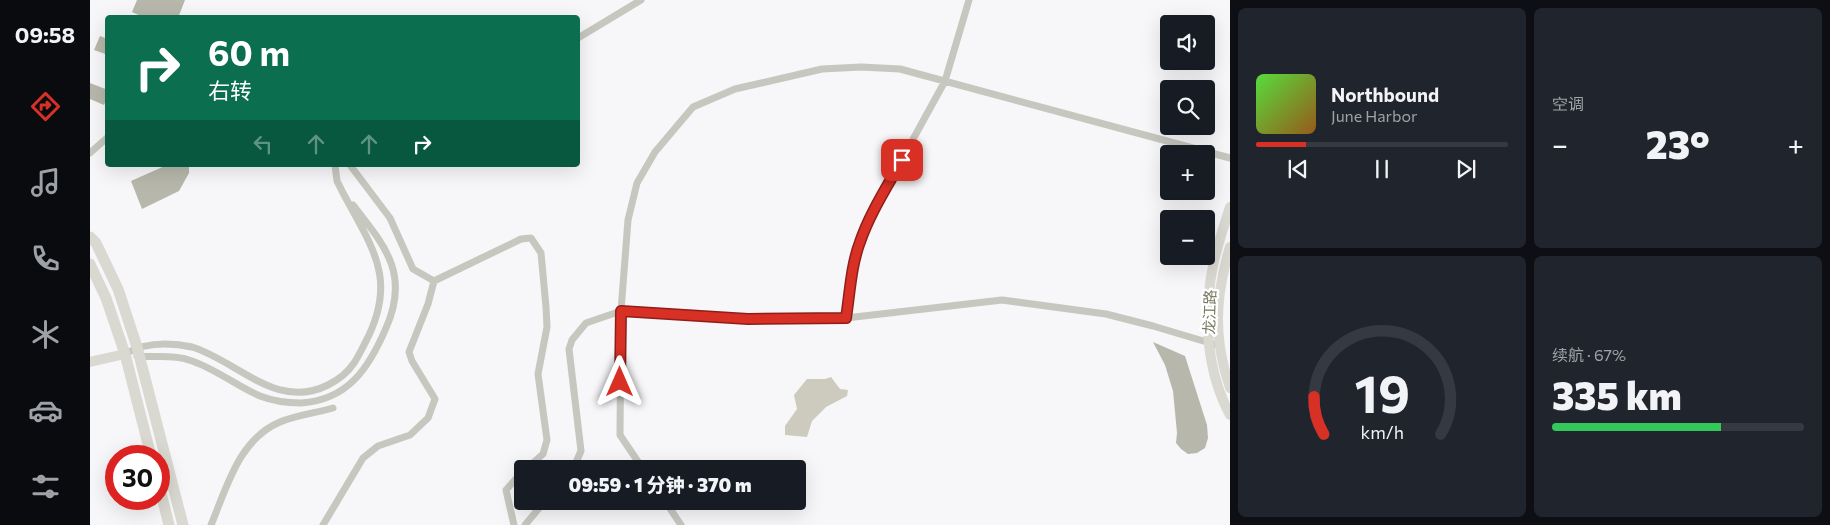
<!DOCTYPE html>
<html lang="zh">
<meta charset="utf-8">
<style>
:root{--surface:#171b24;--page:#20242c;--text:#f1f3f6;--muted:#9ea1a6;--line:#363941;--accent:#d93025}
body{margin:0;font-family:Commissioner,"Noto Sans SC",sans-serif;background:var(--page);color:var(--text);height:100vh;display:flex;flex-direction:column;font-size:19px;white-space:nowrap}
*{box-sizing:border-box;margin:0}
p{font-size:16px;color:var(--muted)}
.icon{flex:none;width:28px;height:28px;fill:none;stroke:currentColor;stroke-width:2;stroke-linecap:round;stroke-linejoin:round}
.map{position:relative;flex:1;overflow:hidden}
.sheet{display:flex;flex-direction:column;gap:8px;padding:8px;background:#0d0f14;width:600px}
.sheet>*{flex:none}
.guide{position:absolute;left:15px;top:15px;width:475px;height:152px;border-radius:5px;box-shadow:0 5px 20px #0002;background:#0b6e4f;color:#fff;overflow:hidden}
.fabs{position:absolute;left:1070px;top:15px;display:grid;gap:10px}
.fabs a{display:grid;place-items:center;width:55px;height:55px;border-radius:5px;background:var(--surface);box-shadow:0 5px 20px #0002;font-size:25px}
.speed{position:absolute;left:15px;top:445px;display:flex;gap:10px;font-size:25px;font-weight:700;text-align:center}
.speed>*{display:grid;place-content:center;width:65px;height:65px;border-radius:50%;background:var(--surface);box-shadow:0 5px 20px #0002;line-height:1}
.speed .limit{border:8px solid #d22;background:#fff;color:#111}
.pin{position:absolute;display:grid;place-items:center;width:42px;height:42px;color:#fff;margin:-21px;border-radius:10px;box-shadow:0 2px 8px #0006}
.me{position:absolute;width:55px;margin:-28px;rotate:0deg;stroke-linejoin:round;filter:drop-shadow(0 0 4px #0008)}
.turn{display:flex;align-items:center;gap:18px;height:105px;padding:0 20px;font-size:22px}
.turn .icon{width:65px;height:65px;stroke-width:2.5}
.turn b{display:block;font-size:35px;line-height:42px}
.lanes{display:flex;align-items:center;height:48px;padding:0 20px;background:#0003;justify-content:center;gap:25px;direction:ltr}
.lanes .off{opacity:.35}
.big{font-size:38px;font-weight:800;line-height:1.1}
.sheet .widget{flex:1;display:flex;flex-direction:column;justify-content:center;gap:8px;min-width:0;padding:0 18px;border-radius:8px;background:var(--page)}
.sheet .dial{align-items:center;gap:0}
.dial svg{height:130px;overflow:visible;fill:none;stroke:var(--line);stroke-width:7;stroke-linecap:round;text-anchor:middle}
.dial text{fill:var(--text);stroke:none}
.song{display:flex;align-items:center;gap:15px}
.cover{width:60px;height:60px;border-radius:8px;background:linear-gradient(135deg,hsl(110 70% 55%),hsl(30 70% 35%))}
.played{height:5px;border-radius:2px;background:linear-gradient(90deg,var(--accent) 20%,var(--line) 20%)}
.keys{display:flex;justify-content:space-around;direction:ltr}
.heat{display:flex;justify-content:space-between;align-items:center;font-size:28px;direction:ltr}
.charge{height:8px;border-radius:4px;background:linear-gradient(90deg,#34c759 67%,var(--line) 0)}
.sheet .tiles{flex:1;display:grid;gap:8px;grid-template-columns:repeat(2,1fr)}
.trip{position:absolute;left:424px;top:460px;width:292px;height:50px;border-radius:5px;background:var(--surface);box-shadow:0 5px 20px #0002;font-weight:800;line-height:50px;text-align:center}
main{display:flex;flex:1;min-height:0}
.tabs{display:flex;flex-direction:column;width:90px;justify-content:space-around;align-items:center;background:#090b0e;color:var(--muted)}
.tabs .icon{width:35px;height:35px}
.tabs .selected{color:var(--accent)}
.tabs b{font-size:22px;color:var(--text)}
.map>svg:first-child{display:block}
.water{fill:#cccbbe}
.building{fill:#b7b8ab}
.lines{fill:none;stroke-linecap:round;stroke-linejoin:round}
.street{stroke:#c6c7bf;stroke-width:7}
.secondary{stroke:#d9d9d2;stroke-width:10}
.primary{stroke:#d9d9d2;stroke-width:11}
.route-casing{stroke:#8d1f18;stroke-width:12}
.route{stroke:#d93025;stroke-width:9}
.labels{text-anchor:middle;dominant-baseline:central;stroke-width:5;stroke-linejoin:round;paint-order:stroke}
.street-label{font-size:15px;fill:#777860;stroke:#fff}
</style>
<main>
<nav class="tabs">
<b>09:58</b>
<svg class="icon selected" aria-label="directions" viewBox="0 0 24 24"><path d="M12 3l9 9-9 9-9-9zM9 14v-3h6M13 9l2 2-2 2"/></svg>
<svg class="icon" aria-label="music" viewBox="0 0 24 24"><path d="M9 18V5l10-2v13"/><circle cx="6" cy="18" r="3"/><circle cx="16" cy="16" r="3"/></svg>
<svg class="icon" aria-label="phone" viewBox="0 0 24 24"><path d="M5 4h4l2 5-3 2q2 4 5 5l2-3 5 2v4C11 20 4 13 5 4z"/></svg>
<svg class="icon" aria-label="climate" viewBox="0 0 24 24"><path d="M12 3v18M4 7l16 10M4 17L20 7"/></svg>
<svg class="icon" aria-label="car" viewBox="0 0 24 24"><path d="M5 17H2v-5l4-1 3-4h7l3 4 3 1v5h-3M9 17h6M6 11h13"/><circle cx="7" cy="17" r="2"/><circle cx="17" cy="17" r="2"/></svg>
<svg class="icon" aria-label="filters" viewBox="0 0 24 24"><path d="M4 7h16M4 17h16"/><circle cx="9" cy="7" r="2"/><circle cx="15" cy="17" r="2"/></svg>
</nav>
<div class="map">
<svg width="1140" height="525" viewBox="0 0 1140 525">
<rect width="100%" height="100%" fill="#f7f6f8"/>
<path class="water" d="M741,377L750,389L758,390L757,396L736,407L722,421L717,437L695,435V426L707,409L704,395L717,379H735Z"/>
<path class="building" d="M47,0H95L88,18H55L42,12Z
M10,36L18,39V55L4,50Z
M0,83L18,90V96L14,105L0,99Z
M77,165H99V173L89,191L52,209L41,181Z
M1063,342L1095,356L1117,425L1118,438L1115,448L1107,453L1098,454L1091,449L1086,443L1087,433L1083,391L1075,365Z"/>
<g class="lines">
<path class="street" d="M488,38L551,0
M0,153L18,137
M260,165L300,218L323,269L344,281
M344,281L431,239L441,238L451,253L456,307L457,327L448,374L457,440L453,454L436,469
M756,318L764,262L777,223L855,81L879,0
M35,354C48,346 60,344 75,344C84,344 93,345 102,347C148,361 186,411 238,385C248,380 258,372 264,363C268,357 272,349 275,343C309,279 282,248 252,191L247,181L245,165
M47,356C64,358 82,354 99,360C125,368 146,386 170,396C183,401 197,403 211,403C258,400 279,368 296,328C320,274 295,246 263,205
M483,469L491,451L479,349L482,340L496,323L531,311L658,319L756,318L912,300L1016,314L1063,326L1130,346
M553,469L530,435L531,311L538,220L547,183L565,152L603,107L645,89L732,69L771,67L810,69L1140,158
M575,501L591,525
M121,525C137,487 149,439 190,422C207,415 226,413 243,408
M233,525L273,458L288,446L320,435L338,418L345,399L322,361L319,352L338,304L344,281
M424,525L416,490L432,472
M435,525L455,501"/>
<path class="secondary" d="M1140,207C1134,226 1127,246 1123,266C1113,315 1116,370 1140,415
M1140,247C1125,297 1123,338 1140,388
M0,362L35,354"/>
<path class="primary" d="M0,237L6,243L28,289L47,347L93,525
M0,264L16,298L35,354L61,456
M69,485L79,525"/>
</g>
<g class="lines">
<g class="route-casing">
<path id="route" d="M530,382L531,311L658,319L756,318C760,292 761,266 770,242C780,213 797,187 812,160"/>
</g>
<use href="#route" class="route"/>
</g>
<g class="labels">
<g class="street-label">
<text transform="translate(1119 312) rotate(-88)">龙江路</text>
</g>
</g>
</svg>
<div class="fabs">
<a><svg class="icon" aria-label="sound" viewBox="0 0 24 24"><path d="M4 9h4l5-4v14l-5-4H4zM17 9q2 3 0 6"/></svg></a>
<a><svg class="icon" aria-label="search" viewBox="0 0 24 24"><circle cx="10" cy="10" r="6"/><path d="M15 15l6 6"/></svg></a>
<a>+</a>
<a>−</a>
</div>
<div class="speed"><div class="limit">30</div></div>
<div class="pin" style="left:812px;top:160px;background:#d93025"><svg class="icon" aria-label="arrive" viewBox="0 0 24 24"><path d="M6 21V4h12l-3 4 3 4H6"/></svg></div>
<svg class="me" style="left:530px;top:382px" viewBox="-20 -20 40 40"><path d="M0-17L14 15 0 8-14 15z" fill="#d93025" stroke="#fff" stroke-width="4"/></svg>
<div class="trip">09:59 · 1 分钟 · 370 m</div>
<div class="guide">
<div class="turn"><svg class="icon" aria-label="right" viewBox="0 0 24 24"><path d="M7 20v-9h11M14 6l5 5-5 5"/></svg><div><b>60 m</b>右转</div></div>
<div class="lanes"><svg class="icon off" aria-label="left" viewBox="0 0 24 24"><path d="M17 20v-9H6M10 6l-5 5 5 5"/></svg><svg class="icon off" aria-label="ahead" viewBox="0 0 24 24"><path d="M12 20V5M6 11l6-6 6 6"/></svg><svg class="icon off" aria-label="ahead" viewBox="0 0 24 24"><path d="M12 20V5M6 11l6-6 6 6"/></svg><svg class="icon" aria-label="right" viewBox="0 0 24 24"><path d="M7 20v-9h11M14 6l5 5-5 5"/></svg></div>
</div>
</div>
<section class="sheet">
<div class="tiles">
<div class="widget">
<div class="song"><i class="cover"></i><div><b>Northbound</b><p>June Harbor</p></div></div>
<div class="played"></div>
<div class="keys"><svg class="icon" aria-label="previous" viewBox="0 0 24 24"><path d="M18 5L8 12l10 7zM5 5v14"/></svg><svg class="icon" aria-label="pause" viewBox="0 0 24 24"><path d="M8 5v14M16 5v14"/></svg><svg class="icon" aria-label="next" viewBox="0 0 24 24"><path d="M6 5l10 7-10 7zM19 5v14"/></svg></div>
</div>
<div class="widget"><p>空调</p>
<div class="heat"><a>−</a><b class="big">23°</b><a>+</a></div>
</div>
<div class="widget dial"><svg viewBox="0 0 100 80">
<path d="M14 69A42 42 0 1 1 86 69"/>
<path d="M14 69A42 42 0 0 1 8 46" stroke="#d93025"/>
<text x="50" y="56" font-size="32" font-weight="700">19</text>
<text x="50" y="72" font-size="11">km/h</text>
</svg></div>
<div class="widget"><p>续航 · 67%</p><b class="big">335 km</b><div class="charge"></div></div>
</div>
</section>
</main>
